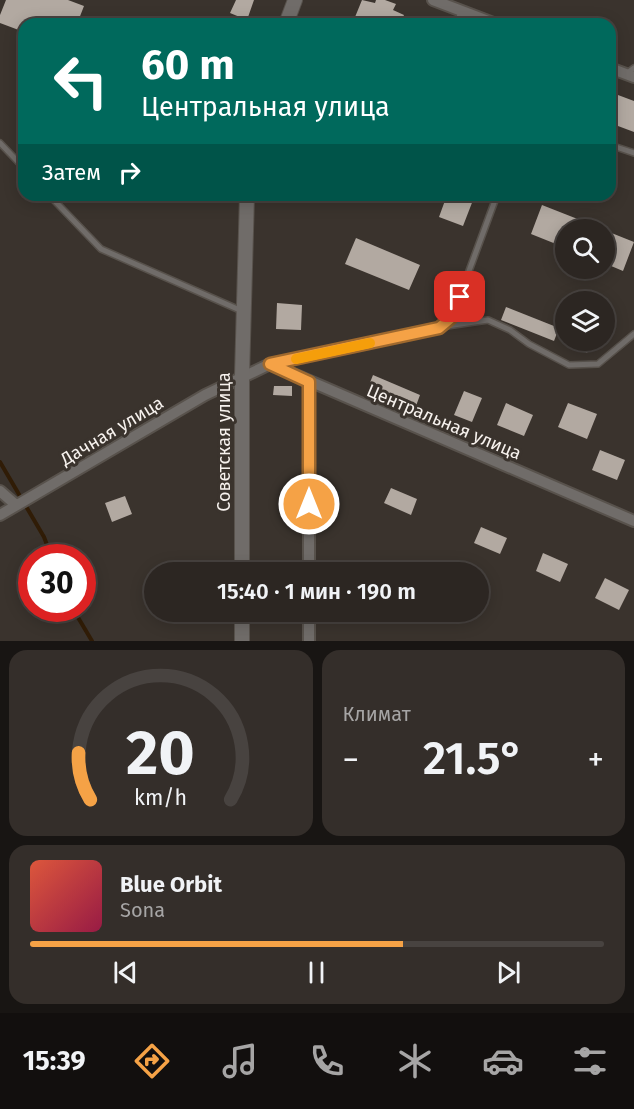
<!DOCTYPE html>
<html lang="ru">
<meta charset="utf-8">
<style>
:root{--surface:#2c2622;--page:#342e2a;--text:#f1f3f6;--muted:#a6a5a5;--line:#484340;--accent:#f5a246}
body{margin:0;font-family:"Fira Sans",sans-serif;background:var(--page);color:var(--text);height:100vh;display:flex;flex-direction:column;font-size:22px;white-space:nowrap}
*{box-sizing:border-box;margin:0}
p{font-size:20px;color:var(--muted)}
.icon{flex:none;width:33px;height:33px;fill:none;stroke:currentColor;stroke-width:2;stroke-linecap:round;stroke-linejoin:round}
.map{position:relative;height:641px;overflow:hidden}
.drawer{display:flex;flex-direction:column;gap:9px;padding:9px;background:#181513;flex:1}
.drawer>*{flex:none}
.guide{position:absolute;left:18px;top:18px;width:598px;height:183px;border-radius:18px;box-shadow:0 3px 15px #0003,0 0 0 2px var(--line);background:#00695c;color:#fff;overflow:hidden}
.buttons{position:absolute;left:555px;top:219px;display:grid;gap:12px}
.buttons a{display:grid;place-items:center;width:60px;height:60px;border-radius:50%;background:var(--surface);box-shadow:0 3px 15px #0003,0 0 0 2px var(--line);font-size:30px}
.speed{position:absolute;left:18px;top:544px;display:flex;gap:12px;font-size:30px;font-weight:700;text-align:center}
.speed>*{display:grid;place-content:center;width:78px;height:78px;border-radius:50%;background:var(--surface);box-shadow:0 3px 15px #0003,0 0 0 2px var(--line);line-height:1}
.speed .limit{border:9px solid #d22;background:#fff;color:#111}
.pin{position:absolute;display:grid;place-items:center;width:51px;height:51px;color:#fff;margin:-26px;border-radius:12px;box-shadow:0 3px 9px #0006}
.me{position:absolute;width:66px;margin:-33px;rotate:0deg;stroke-linejoin:round;filter:drop-shadow(0 0 4px #0008)}
.turn{display:flex;align-items:center;gap:21px;height:126px;padding:0 24px;font-size:27px}
.turn .icon{width:78px;height:78px;stroke-width:2.5}
.turn b{display:block;font-size:42px;line-height:51px}
.then{display:flex;align-items:center;height:57px;padding:0 24px;background:#0003;gap:12px;font-size:22px}
.big{font-size:45px;font-weight:600;line-height:1.1}
.drawer .card{flex:1;display:flex;flex-direction:column;justify-content:center;gap:9px;min-width:0;padding:0 21px;border-radius:18px;background:var(--page)}
.drawer .dial{align-items:center;gap:0}
.dial svg{height:156px;overflow:visible;fill:none;stroke:var(--line);stroke-width:7;stroke-linecap:round;text-anchor:middle}
.dial text{fill:var(--text);stroke:none}
.song{display:flex;align-items:center;gap:18px}
.cover{width:72px;height:72px;border-radius:9px;background:linear-gradient(135deg,hsl(10 70% 55%),hsl(340 70% 35%))}
.played{height:6px;border-radius:3px;background:linear-gradient(90deg,var(--accent) 65%,var(--line) 65%)}
.keys{display:flex;justify-content:space-around;direction:ltr}
.heat{display:flex;justify-content:space-between;align-items:center;font-size:33px;direction:ltr}
.drawer .tiles{flex:1;display:grid;gap:9px;grid-template-columns:1fr 1fr}
.card:last-child{grid-column:span 2}
.trip{position:absolute;left:144px;top:562px;width:345px;height:60px;border-radius:30px;background:var(--surface);box-shadow:0 3px 15px #0003,0 0 0 2px var(--line);font-weight:600;line-height:60px;text-align:center}
.tabs{display:flex;height:96px;justify-content:space-around;align-items:center;background:#120f0e;color:var(--muted)}
.tabs .icon{width:42px;height:42px}
.tabs .active{color:var(--accent)}
.tabs b{font-size:27px;color:var(--text)}
.map>svg:first-child{display:block}
.lines{fill:none;stroke-linecap:round;stroke-linejoin:round}
.stream{stroke:#301c06;stroke-width:4}
.building{fill:#b2a9a1}
.service-casing{stroke:#58524c;stroke-width:8}
.minor-casing{stroke:#58524c;stroke-width:14}
.tertiary-casing{stroke:#58524c;stroke-width:16}
.service{stroke:#706c69;stroke-width:5}
.minor{stroke:#706c69;stroke-width:10}
.tertiary{stroke:#706c69;stroke-width:14}
.route-casing{stroke:#9f692e;stroke-width:15}
.route{stroke:#f5a246;stroke-width:10}
.slow{stroke:#f59e0b;stroke-width:10}
.labels{text-anchor:middle;dominant-baseline:central;stroke-width:6;stroke-linejoin:round;paint-order:stroke}
.street-label{font-size:18px;fill:#f7f2ee;stroke:#3a332d}
</style>
<div class="map">
<svg width="634" height="641" viewBox="0 0 634 641">
<rect width="100%" height="100%" fill="#3a332d"/>
<g class="lines">
<path class="stream" d="M0,462L44,537L52,558
M73,609L92,641"/>
</g>
<path class="building" d="M6,0H68L84,6L77,24H24V32L0,23V15Z
M236,0H254L247,20L230,13Z
M362,0L375,3L376,0H385L396,4L393,10L404,15L400,24H358L353,22Z
M610,92L634,101V132L610,123Z
M447,195H475L463,226L439,217Z
M542,205L603,229V230H566V248L531,234Z
M604,230L634,242L623,271L604,263Z
M356,238L420,265L409,290L345,264Z
M277,303L302,305L301,330L276,329Z
M506,307L559,328L554,341L501,320Z
M579,340H592L587,353L576,348Z
M373,375L420,395L413,414L365,395Z
M274,386H292V396L273,395Z
M464,391L482,398L472,422L454,415Z
M506,403L533,415L524,436L497,425Z
M568,403L597,414L587,439L558,427Z
M600,450L625,460L617,480L592,470Z
M391,488L417,499L411,515L384,503Z
M125,496L132,514L112,522L105,503Z
M481,527L507,538L500,554L474,543Z
M543,553L568,564L560,582L536,571Z
M605,578L629,590L619,610L595,598Z"/>
<g class="lines">
<g class="service-casing">
<path id="service" d="M457,24L461,11
M626,74L634,68
M0,143L24,168
M610,145L634,153
M49,195L101,249L242,311
M440,327L488,320L510,330L529,344L569,365L598,364L634,334
M274,363L439,328L452,317L497,195"/>
</g>
<g class="minor-casing">
<path id="minor" d="M433,0L496,24
M610,68L634,77
M309,382V573
M0,491L16,505
M0,515L205,395L270,364L634,521
M309,641V612"/>
</g>
<g class="tertiary-casing">
<path id="tertiary" d="M286,24L295,0
M242,573V376L247,195
M242,612V641"/>
</g>
<use href="#service" class="service"/>
<use href="#minor" class="minor"/>
<use href="#tertiary" class="tertiary"/>
</g>
<g class="lines">
<g class="route-casing">
<path id="route" d="M309,504V382L270,364L439,328L452,317L460,297"/>
</g>
<use href="#route" class="route"/>
<path class="slow" d="M296,359L370,343"/>
</g>
<g class="labels">
<g class="street-label">
<text transform="translate(444 422) rotate(23)">Центральная улица</text>
<text transform="translate(112 431) rotate(-31)">Дачная улица</text>
<text transform="translate(224 442) rotate(-90)">Советская улица</text>
</g>
</g>
</svg>
<div class="buttons">
<a><svg class="icon" aria-label="search" viewBox="0 0 24 24"><circle cx="10" cy="10" r="6"/><path d="M15 15l6 6"/></svg></a>
<a><svg class="icon" aria-label="layers" viewBox="0 0 24 24"><path d="M12 4l9 5-9 5-9-5zM3 14l9 5 9-5"/></svg></a>
</div>
<div class="speed"><div class="limit">30</div></div>
<div class="pin" style="left:460px;top:297px;background:#d93025"><svg class="icon" aria-label="arrive" viewBox="0 0 24 24"><path d="M6 21V4h12l-3 4 3 4H6"/></svg></div>
<svg class="me" style="left:309px;top:504px" viewBox="-20 -20 40 40"><circle r="17" fill="#f5a246" stroke="#fff" stroke-width="3"/><path d="M0-11L8 9 0 5-8 9z" fill="#fff"/></svg>
<div class="trip">15:40 · 1 мин · 190 m</div>
<div class="guide">
<div class="turn"><svg class="icon" aria-label="left" viewBox="0 0 24 24"><path d="M17 20v-9H6M10 6l-5 5 5 5"/></svg><div><b>60 m</b>Центральная улица</div></div>
<div class="then">Затем<svg class="icon" aria-label="right" viewBox="0 0 24 24"><path d="M7 20v-9h11M14 6l5 5-5 5"/></svg></div>
</div>
</div>
<section class="drawer">
<div class="tiles">
<div class="card dial"><svg viewBox="0 0 100 80">
<path d="M14 69A42 42 0 1 1 86 69"/>
<path d="M14 69A42 42 0 0 1 8 45" stroke="#f5a246"/>
<text x="50" y="56" font-size="32" font-weight="700">20</text>
<text x="50" y="72" font-size="11">km/h</text>
</svg></div>
<div class="card"><p>Климат</p>
<div class="heat"><a>−</a><b class="big">21.5°</b><a>+</a></div>
</div>
<div class="card">
<div class="song"><i class="cover"></i><div><b>Blue Orbit</b><p>Sona</p></div></div>
<div class="played"></div>
<div class="keys"><svg class="icon" aria-label="previous" viewBox="0 0 24 24"><path d="M18 5L8 12l10 7zM5 5v14"/></svg><svg class="icon" aria-label="pause" viewBox="0 0 24 24"><path d="M8 5v14M16 5v14"/></svg><svg class="icon" aria-label="next" viewBox="0 0 24 24"><path d="M6 5l10 7-10 7zM19 5v14"/></svg></div>
</div>
</div>
</section>
<nav class="tabs">
<b>15:39</b>
<svg class="icon active" aria-label="directions" viewBox="0 0 24 24"><path d="M12 3l9 9-9 9-9-9zM9 14v-3h6M13 9l2 2-2 2"/></svg>
<svg class="icon" aria-label="music" viewBox="0 0 24 24"><path d="M9 18V5l10-2v13"/><circle cx="6" cy="18" r="3"/><circle cx="16" cy="16" r="3"/></svg>
<svg class="icon" aria-label="phone" viewBox="0 0 24 24"><path d="M5 4h4l2 5-3 2q2 4 5 5l2-3 5 2v4C11 20 4 13 5 4z"/></svg>
<svg class="icon" aria-label="climate" viewBox="0 0 24 24"><path d="M12 3v18M4 7l16 10M4 17L20 7"/></svg>
<svg class="icon" aria-label="car" viewBox="0 0 24 24"><path d="M5 17H2v-5l4-1 3-4h7l3 4 3 1v5h-3M9 17h6M6 11h13"/><circle cx="7" cy="17" r="2"/><circle cx="17" cy="17" r="2"/></svg>
<svg class="icon" aria-label="filters" viewBox="0 0 24 24"><path d="M4 7h16M4 17h16"/><circle cx="9" cy="7" r="2"/><circle cx="15" cy="17" r="2"/></svg>
</nav>
